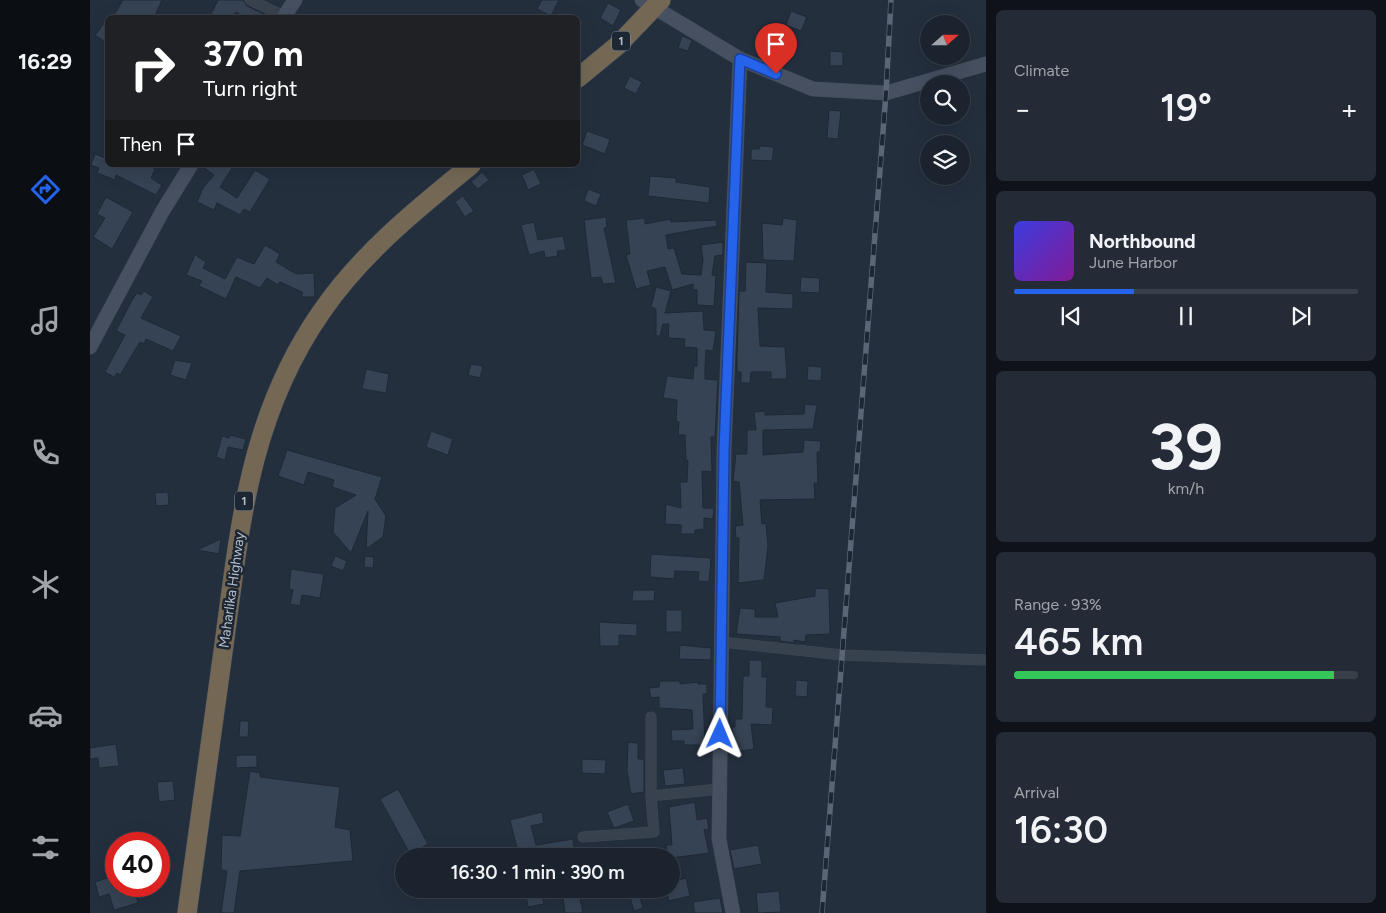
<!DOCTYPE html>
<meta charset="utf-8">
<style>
:root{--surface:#1b232e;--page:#242b36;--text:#f1f3f6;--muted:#a0a4aa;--line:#39404a;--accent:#2563eb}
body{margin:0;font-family:Figtree,sans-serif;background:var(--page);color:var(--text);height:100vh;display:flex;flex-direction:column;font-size:19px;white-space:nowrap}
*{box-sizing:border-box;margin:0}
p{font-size:16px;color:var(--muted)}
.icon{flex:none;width:28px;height:28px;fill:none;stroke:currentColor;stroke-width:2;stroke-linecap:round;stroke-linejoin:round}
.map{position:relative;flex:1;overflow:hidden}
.details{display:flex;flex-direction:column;gap:10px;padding:10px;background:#0f1319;width:400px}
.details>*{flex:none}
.top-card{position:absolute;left:15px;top:15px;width:475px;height:152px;border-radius:8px;box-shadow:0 5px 20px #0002,0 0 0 1px var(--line);background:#202124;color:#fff;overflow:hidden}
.needle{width:32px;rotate:69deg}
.fabs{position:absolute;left:830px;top:15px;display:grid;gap:10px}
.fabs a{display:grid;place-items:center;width:50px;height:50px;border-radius:50%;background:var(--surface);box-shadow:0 5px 20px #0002,0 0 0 1px var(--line);font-size:25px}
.speed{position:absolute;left:15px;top:832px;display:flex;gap:10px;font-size:25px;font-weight:700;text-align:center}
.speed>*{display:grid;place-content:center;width:65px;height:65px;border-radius:50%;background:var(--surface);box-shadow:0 5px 20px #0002,0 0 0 1px var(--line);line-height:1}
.speed .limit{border:8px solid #d22;background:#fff;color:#111}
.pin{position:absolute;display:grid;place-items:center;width:42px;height:42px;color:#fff;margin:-51px -21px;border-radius:50% 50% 50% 0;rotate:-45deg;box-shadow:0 0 5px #0007}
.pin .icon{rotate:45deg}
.me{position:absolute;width:55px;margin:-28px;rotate:1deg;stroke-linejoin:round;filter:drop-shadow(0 0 4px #0008)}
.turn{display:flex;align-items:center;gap:18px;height:105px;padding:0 15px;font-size:22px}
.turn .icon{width:65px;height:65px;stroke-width:2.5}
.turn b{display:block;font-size:35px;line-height:42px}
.then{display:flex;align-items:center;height:48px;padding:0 15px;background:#0003;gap:10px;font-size:19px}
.big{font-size:38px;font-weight:600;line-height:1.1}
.details .card{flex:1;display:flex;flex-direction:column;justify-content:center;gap:8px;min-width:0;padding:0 18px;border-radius:8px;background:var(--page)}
.details .dial{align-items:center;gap:0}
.dial b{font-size:65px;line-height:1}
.song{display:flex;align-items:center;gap:15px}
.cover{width:60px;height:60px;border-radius:8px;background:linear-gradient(135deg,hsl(240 70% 55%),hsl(290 70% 35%))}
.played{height:5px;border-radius:2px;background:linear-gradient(90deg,var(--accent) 35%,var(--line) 35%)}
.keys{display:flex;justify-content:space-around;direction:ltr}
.heat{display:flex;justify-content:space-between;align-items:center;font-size:28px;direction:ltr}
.charge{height:8px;border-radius:4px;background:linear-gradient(90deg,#34c759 93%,var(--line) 0)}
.trip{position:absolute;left:305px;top:848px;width:285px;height:50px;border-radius:25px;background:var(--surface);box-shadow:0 5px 20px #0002,0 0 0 1px var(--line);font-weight:600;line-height:50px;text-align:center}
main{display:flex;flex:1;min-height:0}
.tab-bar{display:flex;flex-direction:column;width:90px;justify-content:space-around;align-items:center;background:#0b0e12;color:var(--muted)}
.tab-bar .icon{width:35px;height:35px}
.tab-bar .current{color:var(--accent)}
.tab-bar b{font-size:22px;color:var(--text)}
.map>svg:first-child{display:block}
.building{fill:#364354;stroke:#1f2835}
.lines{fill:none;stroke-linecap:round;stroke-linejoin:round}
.street-casing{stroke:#414a57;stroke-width:11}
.secondary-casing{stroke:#414a57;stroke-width:15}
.highway-casing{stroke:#434c59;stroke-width:20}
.street{stroke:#38414e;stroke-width:10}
.secondary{stroke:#465061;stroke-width:14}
.highway{stroke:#746855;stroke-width:19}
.rail-casing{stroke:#5a6575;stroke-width:5.5}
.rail{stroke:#1d2633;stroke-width:4;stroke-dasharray:11;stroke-linecap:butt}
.route-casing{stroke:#184099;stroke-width:12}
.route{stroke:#2563eb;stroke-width:9}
.labels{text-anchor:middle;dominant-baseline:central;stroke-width:5;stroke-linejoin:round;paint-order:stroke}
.shield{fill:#1d2633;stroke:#878f9c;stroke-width:1}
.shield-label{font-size:12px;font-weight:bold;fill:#b4bcc9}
.street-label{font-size:14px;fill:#b4bcc9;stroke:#1d2633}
</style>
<main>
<nav class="tab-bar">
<b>16:29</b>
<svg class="icon current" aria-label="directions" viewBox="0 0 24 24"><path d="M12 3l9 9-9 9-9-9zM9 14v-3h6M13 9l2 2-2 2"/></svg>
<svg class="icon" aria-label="music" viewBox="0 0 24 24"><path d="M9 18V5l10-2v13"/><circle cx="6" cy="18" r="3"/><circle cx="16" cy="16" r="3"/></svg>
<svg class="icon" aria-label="phone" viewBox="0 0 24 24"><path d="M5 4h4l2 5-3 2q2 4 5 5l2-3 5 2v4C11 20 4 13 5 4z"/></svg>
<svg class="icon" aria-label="climate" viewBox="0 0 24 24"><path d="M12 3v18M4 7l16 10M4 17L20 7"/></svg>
<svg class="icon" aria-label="car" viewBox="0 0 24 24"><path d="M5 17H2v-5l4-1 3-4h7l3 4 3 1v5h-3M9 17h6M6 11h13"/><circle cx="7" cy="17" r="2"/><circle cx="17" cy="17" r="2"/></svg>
<svg class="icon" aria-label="filters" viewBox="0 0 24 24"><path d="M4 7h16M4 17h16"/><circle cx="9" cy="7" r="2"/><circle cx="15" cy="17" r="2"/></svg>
</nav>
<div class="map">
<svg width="896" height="913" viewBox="0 0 896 913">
<rect width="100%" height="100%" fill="#242f3e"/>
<path class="building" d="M33,0H72L64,18H22Z
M128,0H153L157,6L174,14L172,18H156L146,12L142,18H119Z
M452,0H469L461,16L447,9Z
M518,3L531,10L523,26L510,18Z
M701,11L717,17L711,31L696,25Z
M18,18V44L5,35Z
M592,36L602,40L598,51L588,48Z
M740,51L753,52V66H740Z
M540,76L552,82L546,94L534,88Z
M739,110L751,111L748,139L737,138Z
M497,131L520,139L515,154L492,145Z
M670,146L684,147L682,161L661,160V149H669Z
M5,154L18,159V165H58L65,169L61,178L72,185L66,195L26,175L25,180L7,173L9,168L1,165Z
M110,165H144L130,187L147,198L165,170L180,179L160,212L154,209L150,215L127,203L124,210L107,202L113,188L124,175Z
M444,169L451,184L438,190L432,175Z
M392,172L399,180L388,189L381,182Z
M560,176L586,178V182L620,187L619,203L558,196Z
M498,189L511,194L506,206L494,201Z
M373,196L384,211L375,217L365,202Z
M16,197L43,212L22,249L3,237L15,218L7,214Z
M516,217L517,227L514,228L526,283L513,284L511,277L501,278L494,220Z
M555,218V224L580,219L581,222L626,220L627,226L576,235L578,249L584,248L592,274L611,275L613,260L611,245L633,242V255L625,256L622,275L626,276L624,306L607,305V290H603V284L582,290L575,267L557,271L561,285L546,289L536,255L540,254L536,220Z
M693,218L707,220L704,261L673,260L672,223L692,225Z
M444,222L448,240L473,236L476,250L467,251L468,256L455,258L454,251L439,255L431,225Z
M175,245L190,254L186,262L201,271L207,274L224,273L225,297H212V292L190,282L188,285L177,278L170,288L146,277L136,299L109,286L112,281L96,275L105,255L116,262L113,268L135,279L147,257L164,264Z
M656,262L677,263L676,292L703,294V309L668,308L670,346L695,347L697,379H681V372H661L660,383H651V372H647V358L649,291H655Z
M711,277L730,278L729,293L710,292Z
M566,287L581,291L575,313L613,311L614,330L626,331L623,351L616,350L615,368V379L628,380L625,437H621L622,472L612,471L613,508H624L623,519L614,518V529L605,530V534H591V525L575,524L576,504L591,508L590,482H597L598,460L596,461L595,435H588L589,422L586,421L587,400L573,398L577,376L603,379L604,366H607V348L594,347L595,339L578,338L579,324H573L570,336H566V309L561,307Z
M54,291L63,297L51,318L91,336L83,351L56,339L54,344L50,342L30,375L27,373L24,377L15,372L35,335L26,331L42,300L47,293L51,295Z
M85,360L102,363L96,380L80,375Z
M381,364L393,366L390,378L378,375Z
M718,366L732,367L731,381L717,380Z
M276,369L299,374L296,393L272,389Z
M715,404L727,405L723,429L673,430V455L713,452L714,440L731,441L730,452H727L728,483H724L725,499L670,500L672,524L676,523L678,546L674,580L648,583L649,538H646L645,526L653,525L649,482L643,481L646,454H657V430H666L664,412L675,411V415L714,414Z
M341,431L363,439L358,455L336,447Z
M140,435L156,439L153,450L138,447L135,460L126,457L132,436L139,438Z
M197,450L292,477L285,499L296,516L293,537L276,549L278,511L261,553L243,532L245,508L266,495L242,487L244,480L218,472L214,485L188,476Z
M78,492L79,505L66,506L65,493Z
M131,539L129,554L107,550Z
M561,554L621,558L619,582L608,581L609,572L585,571L584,579L560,577Z
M245,556L257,561L253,571L241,566Z
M275,556L284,557L283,568L274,567Z
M201,569L234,574L230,598L212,595L210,606L200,604L203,590L199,589Z
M725,588L739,589L740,634L716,635L715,642L704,640V643L690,641V637L646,634L650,608L665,609V617H688L685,603L725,596Z
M543,590H565L564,601H542Z
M576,610H592V632H576Z
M509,622L547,624V636L529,635V646H510Z
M590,645L621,648V660L589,659Z
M659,660H672V677H677L676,707H683L682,725L661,724L664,749L645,752L642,727H645V719H652L653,676H659Z
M706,680L718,681L717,697L705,696Z
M570,681H590V684L608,682V684H617V694H613L615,745H594V741H582L581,730L603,729L602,710L569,708V697L561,698L559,688L569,687Z
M150,721H159L158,737H149Z
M538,742L548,743V759H554V792L541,794L537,771Z
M26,744L29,766L9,768L8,758L0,759V748Z
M152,755H167V767L146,768V756Z
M492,759L516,760L515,774L492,773Z
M593,768L595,784L575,786L573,770Z
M160,771L170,773V777L250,787L245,827L260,830L263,861L150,871L144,913H131L137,871L131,870L132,835L150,836Z
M83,781L85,800L69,802L67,782Z
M308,789L338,844L320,854L290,799Z
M605,802L607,820L617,818L619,829L614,830L619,853L581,858L578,856L576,845H582L579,807Z
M538,804L544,821L524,828L517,812Z
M452,812L454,823L441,826L446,845L483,839L485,856H429L420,820Z
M668,845L672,864L644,869L640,850Z
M26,875V886H39L40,892L45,891L48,903L24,910L19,894L9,897L5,882Z
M596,878L600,896L579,901L576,889H581V882Z
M435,889H451L454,904L438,907Z
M472,889H488L493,913H475Z
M689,891L691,912L668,913L666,893Z
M549,894L553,908L544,911L540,897Z
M630,898L633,913H605L603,902Z"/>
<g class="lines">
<g class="street-casing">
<path id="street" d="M160,0L194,16
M632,642L752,655L896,660
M561,717V796
M493,837L564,832L561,796L629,789"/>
</g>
<g class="secondary-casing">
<path id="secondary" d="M552,0L650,59L723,89L796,93L896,64
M193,18L205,0
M0,347L72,212L101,165
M643,913L629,839L634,451L650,59"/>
</g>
<g class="highway-casing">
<path id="highway" d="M488,78L528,45L571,0
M97,913C109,826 121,739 133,652C150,528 158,417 232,311C272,253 327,209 381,165"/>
</g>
<use href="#street" class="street"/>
<use href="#secondary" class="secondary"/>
<use href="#highway" class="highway"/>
<g class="rail-casing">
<path id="rail" d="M732,913L796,93L801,0"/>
</g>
<use href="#rail" class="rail"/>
</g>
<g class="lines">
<g class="route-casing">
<path id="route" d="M630,734L634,451L650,59L686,74"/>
</g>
<use href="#route" class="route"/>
</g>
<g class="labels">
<g class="shield">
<rect x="522" y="31.5" width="18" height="19" rx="4"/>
<rect x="145" y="491.5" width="18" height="19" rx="4"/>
</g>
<g class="shield-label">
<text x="531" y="41">1</text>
<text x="154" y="501">1</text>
</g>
<g class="street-label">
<text transform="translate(142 590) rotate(-82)">Maharlika Highway</text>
</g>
</g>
</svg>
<div class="fabs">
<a><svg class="needle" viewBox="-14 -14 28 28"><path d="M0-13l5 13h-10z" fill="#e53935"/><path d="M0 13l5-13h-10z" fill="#a0a4aa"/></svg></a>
<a><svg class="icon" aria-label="search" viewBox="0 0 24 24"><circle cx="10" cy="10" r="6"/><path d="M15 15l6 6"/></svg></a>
<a><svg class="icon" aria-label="layers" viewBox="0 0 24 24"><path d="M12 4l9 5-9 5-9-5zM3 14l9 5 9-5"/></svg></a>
</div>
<div class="speed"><div class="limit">40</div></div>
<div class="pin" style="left:686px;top:74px;background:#d93025"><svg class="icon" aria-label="arrive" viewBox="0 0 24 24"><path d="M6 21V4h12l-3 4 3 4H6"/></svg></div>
<svg class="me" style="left:630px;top:734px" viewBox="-20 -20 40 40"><path d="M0-17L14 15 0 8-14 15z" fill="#2563eb" stroke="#fff" stroke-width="4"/></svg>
<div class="trip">16:30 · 1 min · 390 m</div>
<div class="top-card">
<div class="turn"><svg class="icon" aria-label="right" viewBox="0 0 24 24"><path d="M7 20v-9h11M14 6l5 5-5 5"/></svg><div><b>370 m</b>Turn right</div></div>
<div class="then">Then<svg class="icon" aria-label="arrive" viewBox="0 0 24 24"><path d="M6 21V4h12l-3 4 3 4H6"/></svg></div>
</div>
</div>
<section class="details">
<div class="card"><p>Climate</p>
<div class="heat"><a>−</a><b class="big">19°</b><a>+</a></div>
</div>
<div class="card">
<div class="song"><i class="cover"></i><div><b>Northbound</b><p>June Harbor</p></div></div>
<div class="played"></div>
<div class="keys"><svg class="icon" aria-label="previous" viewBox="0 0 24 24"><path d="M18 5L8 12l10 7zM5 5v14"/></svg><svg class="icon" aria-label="pause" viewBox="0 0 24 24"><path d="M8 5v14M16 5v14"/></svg><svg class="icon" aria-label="next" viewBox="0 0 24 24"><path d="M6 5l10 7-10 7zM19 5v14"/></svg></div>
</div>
<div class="card dial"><b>39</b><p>km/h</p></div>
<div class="card"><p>Range · 93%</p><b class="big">465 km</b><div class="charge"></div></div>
<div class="card"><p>Arrival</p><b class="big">16:30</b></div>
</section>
</main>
